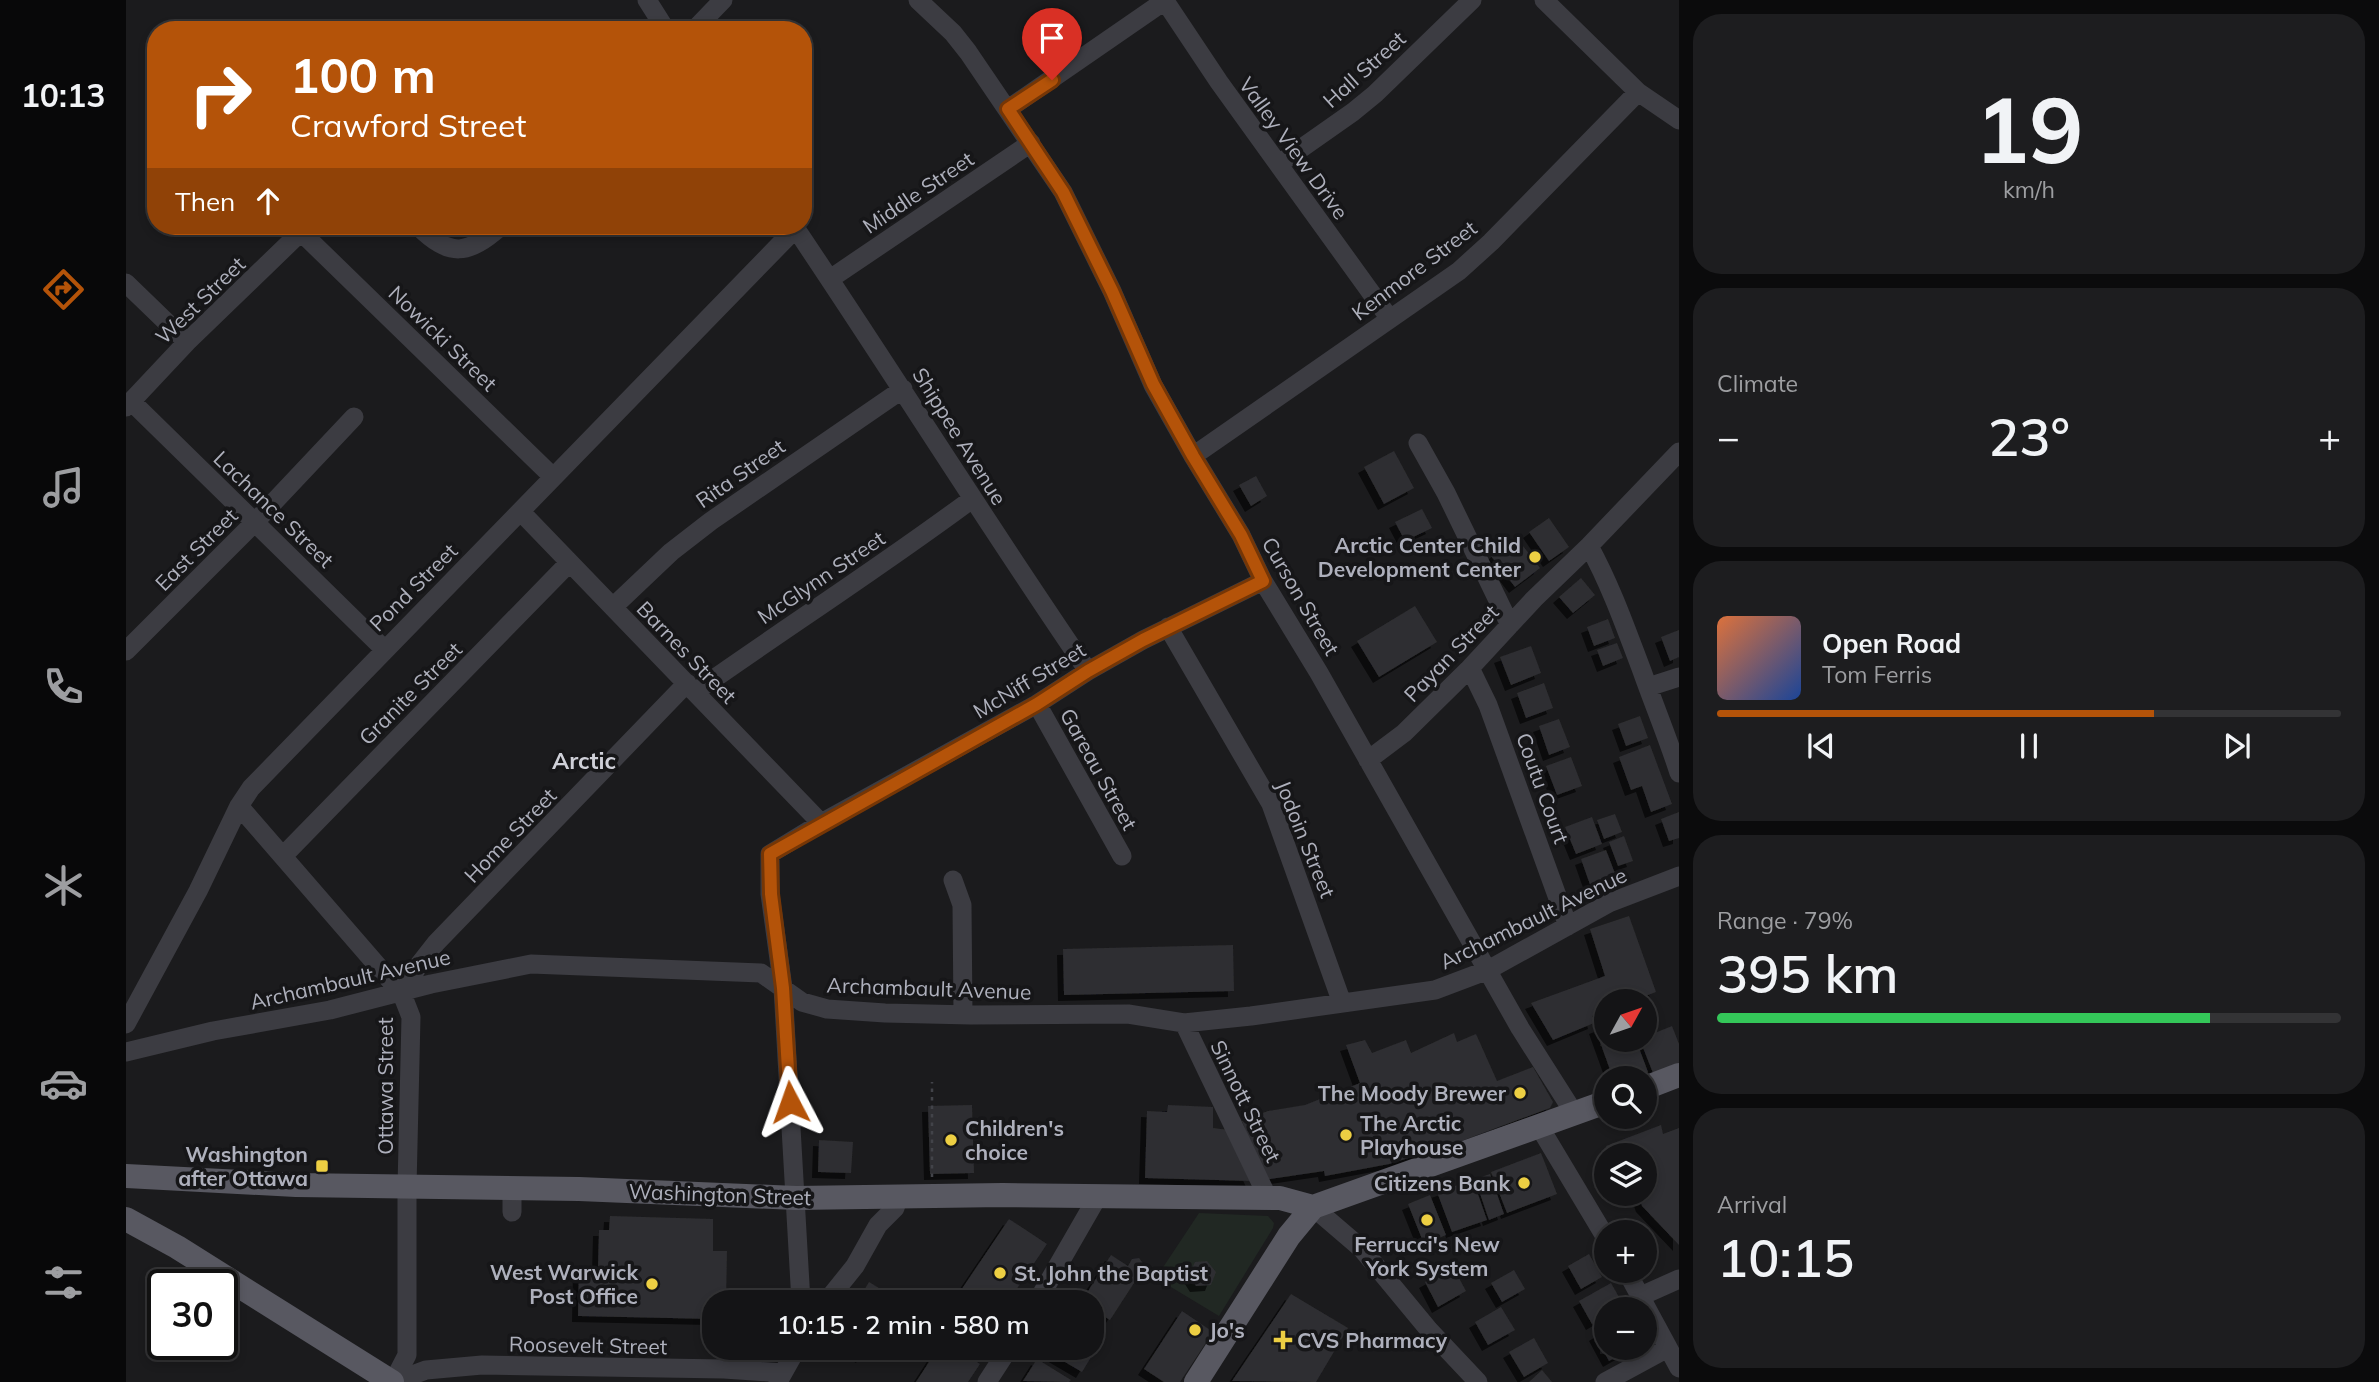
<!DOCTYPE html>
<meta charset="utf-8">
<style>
:root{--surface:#141416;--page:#1d1d1f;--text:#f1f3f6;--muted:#9d9ea1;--line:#333335;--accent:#b45309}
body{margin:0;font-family:Mulish,sans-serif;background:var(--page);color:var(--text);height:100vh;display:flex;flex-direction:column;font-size:26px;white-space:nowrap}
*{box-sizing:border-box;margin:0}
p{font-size:23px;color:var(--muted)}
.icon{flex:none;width:38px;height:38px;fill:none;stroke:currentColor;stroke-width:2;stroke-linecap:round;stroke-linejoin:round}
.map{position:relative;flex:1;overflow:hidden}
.sheet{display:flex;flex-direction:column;gap:14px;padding:14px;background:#0b0b0c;width:700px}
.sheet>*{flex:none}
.banner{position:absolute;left:21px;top:21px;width:665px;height:214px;border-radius:28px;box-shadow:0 4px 10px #0003,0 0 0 2px var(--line);background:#b45309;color:#fff;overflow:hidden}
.needle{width:46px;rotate:50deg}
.buttons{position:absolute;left:1468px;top:989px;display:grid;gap:14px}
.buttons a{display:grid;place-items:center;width:63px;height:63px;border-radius:50%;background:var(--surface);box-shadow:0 4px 10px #0003,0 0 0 2px var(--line);font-size:35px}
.speed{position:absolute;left:21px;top:1269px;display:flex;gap:14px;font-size:35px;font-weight:700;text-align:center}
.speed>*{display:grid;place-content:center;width:91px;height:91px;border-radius:50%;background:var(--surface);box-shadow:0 4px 10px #0003,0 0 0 2px var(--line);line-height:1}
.speed .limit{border:4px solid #111;border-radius:10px;background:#fff;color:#111}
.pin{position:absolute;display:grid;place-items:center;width:60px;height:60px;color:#fff;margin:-72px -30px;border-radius:50% 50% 50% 0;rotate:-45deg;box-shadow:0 0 7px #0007}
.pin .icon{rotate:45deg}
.me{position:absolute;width:77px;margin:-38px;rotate:356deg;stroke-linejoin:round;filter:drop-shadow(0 0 5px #0008)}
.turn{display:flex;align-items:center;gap:24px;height:147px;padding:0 28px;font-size:32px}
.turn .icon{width:91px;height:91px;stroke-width:2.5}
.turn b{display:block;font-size:49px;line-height:60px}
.then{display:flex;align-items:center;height:66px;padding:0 28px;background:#0003;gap:14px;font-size:26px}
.big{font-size:52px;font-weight:600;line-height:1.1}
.sheet .widget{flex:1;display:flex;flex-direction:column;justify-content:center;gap:10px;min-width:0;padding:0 24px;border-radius:28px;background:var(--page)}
.sheet .dial{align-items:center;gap:0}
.dial b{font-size:91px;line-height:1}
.song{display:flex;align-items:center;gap:21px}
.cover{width:84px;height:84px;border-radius:10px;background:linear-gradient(135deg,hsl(20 70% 55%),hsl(220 70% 35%))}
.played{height:7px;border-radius:4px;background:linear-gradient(90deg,var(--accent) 70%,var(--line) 70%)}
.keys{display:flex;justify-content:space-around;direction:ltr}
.heat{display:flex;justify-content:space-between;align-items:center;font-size:38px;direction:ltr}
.charge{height:10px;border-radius:5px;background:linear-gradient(90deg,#34c759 79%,var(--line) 0)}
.trip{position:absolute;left:576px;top:1290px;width:402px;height:70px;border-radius:28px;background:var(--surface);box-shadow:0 4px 10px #0003,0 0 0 2px var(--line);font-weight:600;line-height:70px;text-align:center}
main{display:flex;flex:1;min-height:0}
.dock{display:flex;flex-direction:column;width:126px;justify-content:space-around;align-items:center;background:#080809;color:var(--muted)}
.dock .icon{width:49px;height:49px}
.dock .active{color:var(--accent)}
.dock b{font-size:32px;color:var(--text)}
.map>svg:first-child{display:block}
.green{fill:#212823}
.building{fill:#2e2e31;filter:url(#shadow)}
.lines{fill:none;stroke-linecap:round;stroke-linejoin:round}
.path{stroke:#424349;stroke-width:2.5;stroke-dasharray:3.5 5;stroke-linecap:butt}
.minor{stroke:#3c3c42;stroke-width:19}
.major{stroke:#585861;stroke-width:24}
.route-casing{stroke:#753606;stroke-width:18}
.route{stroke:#b45309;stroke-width:12}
.poi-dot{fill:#edcf43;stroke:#161618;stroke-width:2.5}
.labels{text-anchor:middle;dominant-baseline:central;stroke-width:7;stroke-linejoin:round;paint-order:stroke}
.street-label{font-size:21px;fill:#aeb0bc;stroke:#161618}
.poi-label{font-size:21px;font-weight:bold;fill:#aeb0bc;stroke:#161618;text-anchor:end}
.neighbourhood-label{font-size:23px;font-weight:bold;fill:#cfd0d8;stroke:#161618}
</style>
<main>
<nav class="dock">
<b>10:13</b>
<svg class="icon active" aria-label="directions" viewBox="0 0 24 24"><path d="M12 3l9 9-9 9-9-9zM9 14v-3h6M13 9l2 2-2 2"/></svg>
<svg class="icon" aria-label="music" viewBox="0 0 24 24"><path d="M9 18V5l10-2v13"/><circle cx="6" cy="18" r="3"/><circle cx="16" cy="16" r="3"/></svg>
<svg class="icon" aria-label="phone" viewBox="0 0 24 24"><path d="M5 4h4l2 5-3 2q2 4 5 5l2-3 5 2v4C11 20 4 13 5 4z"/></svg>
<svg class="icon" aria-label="climate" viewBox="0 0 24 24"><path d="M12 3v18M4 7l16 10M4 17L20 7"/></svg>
<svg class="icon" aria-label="car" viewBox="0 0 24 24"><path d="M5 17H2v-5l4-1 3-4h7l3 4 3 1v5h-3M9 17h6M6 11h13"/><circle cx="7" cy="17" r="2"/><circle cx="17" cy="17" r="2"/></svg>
<svg class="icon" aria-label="filters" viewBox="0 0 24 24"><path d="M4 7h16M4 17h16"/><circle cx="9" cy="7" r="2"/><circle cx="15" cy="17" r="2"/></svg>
</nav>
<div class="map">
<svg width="1553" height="1382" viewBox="0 0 1553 1382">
<defs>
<filter id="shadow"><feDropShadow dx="-6" dy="6" stdDeviation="0" flood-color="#0009"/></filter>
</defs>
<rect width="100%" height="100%" fill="#1b1b1d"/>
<path class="green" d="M1073,1213L1142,1216L1148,1223L1147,1228L1093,1316L1030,1278Z"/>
<path class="building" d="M1268,451L1288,488L1258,504L1238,467Z
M1130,476L1141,496L1125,506L1113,485Z
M1296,509L1306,528L1279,541L1269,522Z
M1423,518L1443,547L1423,561L1403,532Z
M1390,537L1414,568L1389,587L1365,556Z
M1455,578L1469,595L1447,613L1433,597Z
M1289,606L1311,642L1253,677L1231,641Z
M1482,619L1489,638L1468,646L1461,627Z
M1553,630V657L1544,661L1535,637Z
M1491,643L1497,658L1477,666L1471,650Z
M1405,646L1415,673L1385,685L1374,657Z
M1418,683L1427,708L1400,718L1391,693Z
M1514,716L1522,738L1500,746L1492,724Z
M1433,719L1444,747L1423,755L1413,726Z
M1524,745L1546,804L1525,812L1516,786L1505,790L1493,757Z
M1445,757L1456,786L1431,795L1420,766Z
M1553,812V838L1543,841L1535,819Z
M1489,814L1496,832L1478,839L1471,820Z
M1466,817L1476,844L1450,854L1439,827Z
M1498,836L1507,861L1492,866L1483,842Z
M1480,850L1493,884L1467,893L1455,859Z
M1503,916L1530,992L1506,1001H1480V1011L1466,1016L1468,1023L1427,1040L1405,1003L1479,976L1464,929Z
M1107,945L1108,991L938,995L937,949Z
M1480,1024V1040H1510L1522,1072L1505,1078H1487L1469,1028Z
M1546,1026L1553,1044V1063L1527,1073L1514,1040H1519V1037Z
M1328,1033L1331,1042L1350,1034L1371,1081L1407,1067L1427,1102L1424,1108L1322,1146L1263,1164L1199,1176L1198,1171L1138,1180L1116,1121L1142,1111L1179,1105L1234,1083L1220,1045L1239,1040L1246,1053L1280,1040L1285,1053Z
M846,1105L848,1173L804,1174L802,1106Z
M1042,1105L1087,1107V1128L1103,1130L1126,1181L1019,1178L1021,1111L1041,1112Z
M1535,1125L1537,1134L1553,1128V1245L1516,1206L1512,1194H1519V1155H1484L1480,1146Z
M693,1140L727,1142L725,1173L692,1172Z
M1415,1153L1431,1194L1381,1213L1365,1172Z
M1364,1174L1378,1214L1363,1220L1349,1179Z
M1347,1180L1361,1220L1326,1232L1311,1192Z
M1304,1195L1320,1235L1298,1244L1282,1204Z
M484,1216L587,1219V1251H601L600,1302H588V1319L452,1316L453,1266L472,1267L473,1230H483Z
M883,1219L921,1244L882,1302H827Z
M1463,1254L1476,1277L1455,1289L1442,1266Z
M985,1255L1002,1266L1006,1259L1013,1258L1019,1266L984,1320L966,1309V1302H955Z
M1081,1261L1090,1272L1085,1285L1070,1286L1063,1275L1069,1262Z
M1327,1267L1340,1291L1312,1307L1299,1282Z
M1388,1270L1399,1289L1376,1302L1365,1283Z
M743,1282L776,1302H731Z
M1485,1283L1498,1306L1493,1309H1480V1316L1466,1324L1453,1301Z
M1165,1294L1222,1328L1190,1382L1106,1381Z
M1375,1307L1389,1330L1362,1345L1349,1322Z
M1056,1311L1087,1332L1054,1382H1038L1018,1369Z
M1480,1328V1348H1506L1483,1361L1469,1335Z
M1408,1338L1422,1363L1398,1377L1383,1352Z
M721,1348H741L736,1357Z
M812,1348H829L854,1364L842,1382H790Z
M915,1348H956L967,1354L956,1372Z
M911,1359L945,1380L943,1382L897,1381Z
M1416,1370L1426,1382H1403Z"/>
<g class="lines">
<path class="path" d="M806,1177V1082"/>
<path class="minor" d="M521,0L540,30
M792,0L827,33L842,52L937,192L986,291L1027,385L1067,456L1115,535L1137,581L1193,673L1394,1028L1448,1113
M1418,0L1512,92L1553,120
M1039,1L1093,82L1264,319
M436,29L437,30
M568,30L597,0
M882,109L1040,0
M1153,164L1227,112L1249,94L1346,0
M292,226C324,258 342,255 375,226
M668,226C767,373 861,524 962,671
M175,232L427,477
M704,279L905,143
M0,283L61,342
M6,402L258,649
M0,407L61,342L181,226
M1292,443L1320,493L1384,625
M1067,456L1333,271L1365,242L1512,92
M395,512L695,823
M1463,546C1485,586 1500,629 1516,671C1528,705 1542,738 1553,773
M487,607L545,552L585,521L777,389
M1042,627L1145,804L1216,1003
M0,651L128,523L228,417
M1344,668L1362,705L1442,926
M1522,687L1553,677
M569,692C661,627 756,566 846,499
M911,704L996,856
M1242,760L1278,733L1344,668L1408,599L1463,546L1553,452
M113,806L276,994L285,1017L281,1187V1355L267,1382
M157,856L443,563
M827,880L836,905L837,1015
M276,994L292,966L310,943L561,683
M1058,1023L1142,1198
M0,1024L72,891L113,806L125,788L670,228
M0,1052L87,1031L204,1010L305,984L405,964L635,973L676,1002L701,1009L759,1013L845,1015L1002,1014L1058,1023L1125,1016L1309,990L1362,970L1483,903L1553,876
M1413,1126L1480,1238
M386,1188V1212
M1187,1207L1236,1249L1303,1330L1352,1382
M1500,1270L1553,1368
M1515,1296L1553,1279
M675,1302L657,988L644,894V854L695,823L911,704L962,671L1017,640L1137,581
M700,1302L729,1266L752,1225L769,1208L773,1195
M911,1302L972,1196
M268,1382L300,1370L356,1365L598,1369L657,1373
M652,1382L671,1348
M861,1382L883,1348
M1479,1382L1542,1348"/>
<path class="major" d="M1519,1088L1553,1075
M0,1176L170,1185L453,1189L670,1198L877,1195L1154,1198L1187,1207
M0,1219L51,1247L266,1382
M1070,1382L1163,1236L1187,1207L1480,1102"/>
</g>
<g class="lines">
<g class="route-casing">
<path id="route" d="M664,1102L657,988L645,894L644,854L911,704L962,671L1017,640L1137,581L1115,535L1067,456L1027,384L986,291L937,192L882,109L926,80"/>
</g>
<use href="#route" class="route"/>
</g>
<g class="poi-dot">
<circle cx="1409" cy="557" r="7"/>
<circle cx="1394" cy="1093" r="7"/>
<circle cx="1220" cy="1135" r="7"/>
<circle cx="825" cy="1140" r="7"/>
<rect x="189" y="1159" width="14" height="14" rx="3.5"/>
<circle cx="1398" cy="1183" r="7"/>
<circle cx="1301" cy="1220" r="7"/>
<circle cx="874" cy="1273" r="7"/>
<circle cx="526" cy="1284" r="7"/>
<circle cx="1069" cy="1330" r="7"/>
<path d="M1153.5 1329.5h7v7h7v7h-7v7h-7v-7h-7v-7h7z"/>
</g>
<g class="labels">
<g class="street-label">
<text transform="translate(1238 69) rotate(-42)">Hall Street</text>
<text transform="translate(1168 148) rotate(54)">Valley View Drive</text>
<text transform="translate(792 192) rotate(-34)">Middle Street</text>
<text transform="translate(1288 270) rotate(-37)">Kenmore Street</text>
<text transform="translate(74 300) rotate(-44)">West Street</text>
<text transform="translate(317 338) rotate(44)">Nowicki Street</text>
<text transform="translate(834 436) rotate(58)">Shippee Avenue</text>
<text transform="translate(614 473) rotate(-35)">Rita Street</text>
<text transform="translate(148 509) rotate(44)">Lachance Street</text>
<text transform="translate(70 549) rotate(-45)">East Street</text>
<text transform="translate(695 577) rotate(-34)">McGlynn Street</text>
<text transform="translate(287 587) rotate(-45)">Pond Street</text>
<text transform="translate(1175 596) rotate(60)">Curson Street</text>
<text transform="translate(561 652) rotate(46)">Barnes Street</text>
<text transform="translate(1325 653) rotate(-46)">Payan Street</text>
<text transform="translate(903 680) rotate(-31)">McNiff Street</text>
<text transform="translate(284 693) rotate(-45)">Granite Street</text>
<text transform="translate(973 769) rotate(61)">Gareau Street</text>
<text transform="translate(1417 788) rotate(70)">Coutu Court</text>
<text transform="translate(384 835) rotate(-46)">Home Street</text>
<text transform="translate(1180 839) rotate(68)">Jodoin Street</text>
<text transform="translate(1407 918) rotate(-26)">Archambault Avenue</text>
<text transform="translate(224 979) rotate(-13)">Archambault Avenue</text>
<text transform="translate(803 988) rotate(2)">Archambault Avenue</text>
<text transform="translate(259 1086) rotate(-90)">Ottawa Street</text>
<text transform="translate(1120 1101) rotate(64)">Sinnott Street</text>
<text transform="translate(594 1194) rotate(2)">Washington Street</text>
<text transform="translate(462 1345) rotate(1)">Roosevelt Street</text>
</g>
<g class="poi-label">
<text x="1395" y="545">Arctic Center Child<tspan x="1395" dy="24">Development Center</tspan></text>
<text x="1380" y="1093">The Moody Brewer</text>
<text x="1234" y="1123" text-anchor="start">The Arctic<tspan x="1234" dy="24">Playhouse</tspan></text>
<text x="839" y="1128" text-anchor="start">Children's<tspan x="839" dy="24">choice</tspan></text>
<text x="182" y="1154">Washington<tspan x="182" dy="24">after Ottawa</tspan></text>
<text x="1384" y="1183">Citizens Bank</text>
<text x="1301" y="1244" text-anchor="middle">Ferrucci's New<tspan x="1301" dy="24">York System</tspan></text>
<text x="512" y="1272">West Warwick<tspan x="512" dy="24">Post Office</tspan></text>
<text x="888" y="1273" text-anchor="start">St. John the Baptist</text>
<text x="1083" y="1330" text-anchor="start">Jo's</text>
<text x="1171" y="1340" text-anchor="start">CVS Pharmacy</text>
</g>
<g class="neighbourhood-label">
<text x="458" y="760">Arctic</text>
</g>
</g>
</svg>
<div class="buttons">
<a><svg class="needle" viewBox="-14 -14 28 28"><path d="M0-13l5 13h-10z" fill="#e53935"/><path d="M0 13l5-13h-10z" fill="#9d9ea1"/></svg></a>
<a><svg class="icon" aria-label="search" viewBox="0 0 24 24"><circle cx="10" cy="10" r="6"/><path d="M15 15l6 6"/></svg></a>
<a><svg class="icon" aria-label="layers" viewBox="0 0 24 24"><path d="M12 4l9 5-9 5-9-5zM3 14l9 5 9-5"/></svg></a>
<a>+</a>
<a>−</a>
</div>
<div class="speed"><div class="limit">30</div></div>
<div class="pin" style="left:926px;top:80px;background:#d93025"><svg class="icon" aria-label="arrive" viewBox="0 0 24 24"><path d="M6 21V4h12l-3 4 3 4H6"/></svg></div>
<svg class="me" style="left:664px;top:1102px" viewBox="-20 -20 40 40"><path d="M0-17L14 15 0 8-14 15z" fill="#b45309" stroke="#fff" stroke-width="4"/></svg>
<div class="trip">10:15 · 2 min · 580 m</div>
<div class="banner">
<div class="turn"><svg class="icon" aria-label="right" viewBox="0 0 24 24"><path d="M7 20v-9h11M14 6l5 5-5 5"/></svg><div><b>100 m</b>Crawford Street</div></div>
<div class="then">Then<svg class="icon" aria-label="ahead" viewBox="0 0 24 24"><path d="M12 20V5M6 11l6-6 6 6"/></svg></div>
</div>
</div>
<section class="sheet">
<div class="widget dial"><b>19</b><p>km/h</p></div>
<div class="widget"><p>Climate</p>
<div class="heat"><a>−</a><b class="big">23°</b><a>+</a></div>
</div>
<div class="widget">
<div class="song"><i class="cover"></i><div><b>Open Road</b><p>Tom Ferris</p></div></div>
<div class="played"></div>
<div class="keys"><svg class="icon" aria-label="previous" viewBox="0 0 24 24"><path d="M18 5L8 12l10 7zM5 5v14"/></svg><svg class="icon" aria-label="pause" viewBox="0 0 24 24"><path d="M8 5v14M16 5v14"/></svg><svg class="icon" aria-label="next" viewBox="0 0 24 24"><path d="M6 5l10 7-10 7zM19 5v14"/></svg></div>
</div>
<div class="widget"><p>Range · 79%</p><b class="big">395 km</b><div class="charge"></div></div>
<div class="widget"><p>Arrival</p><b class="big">10:15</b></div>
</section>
</main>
